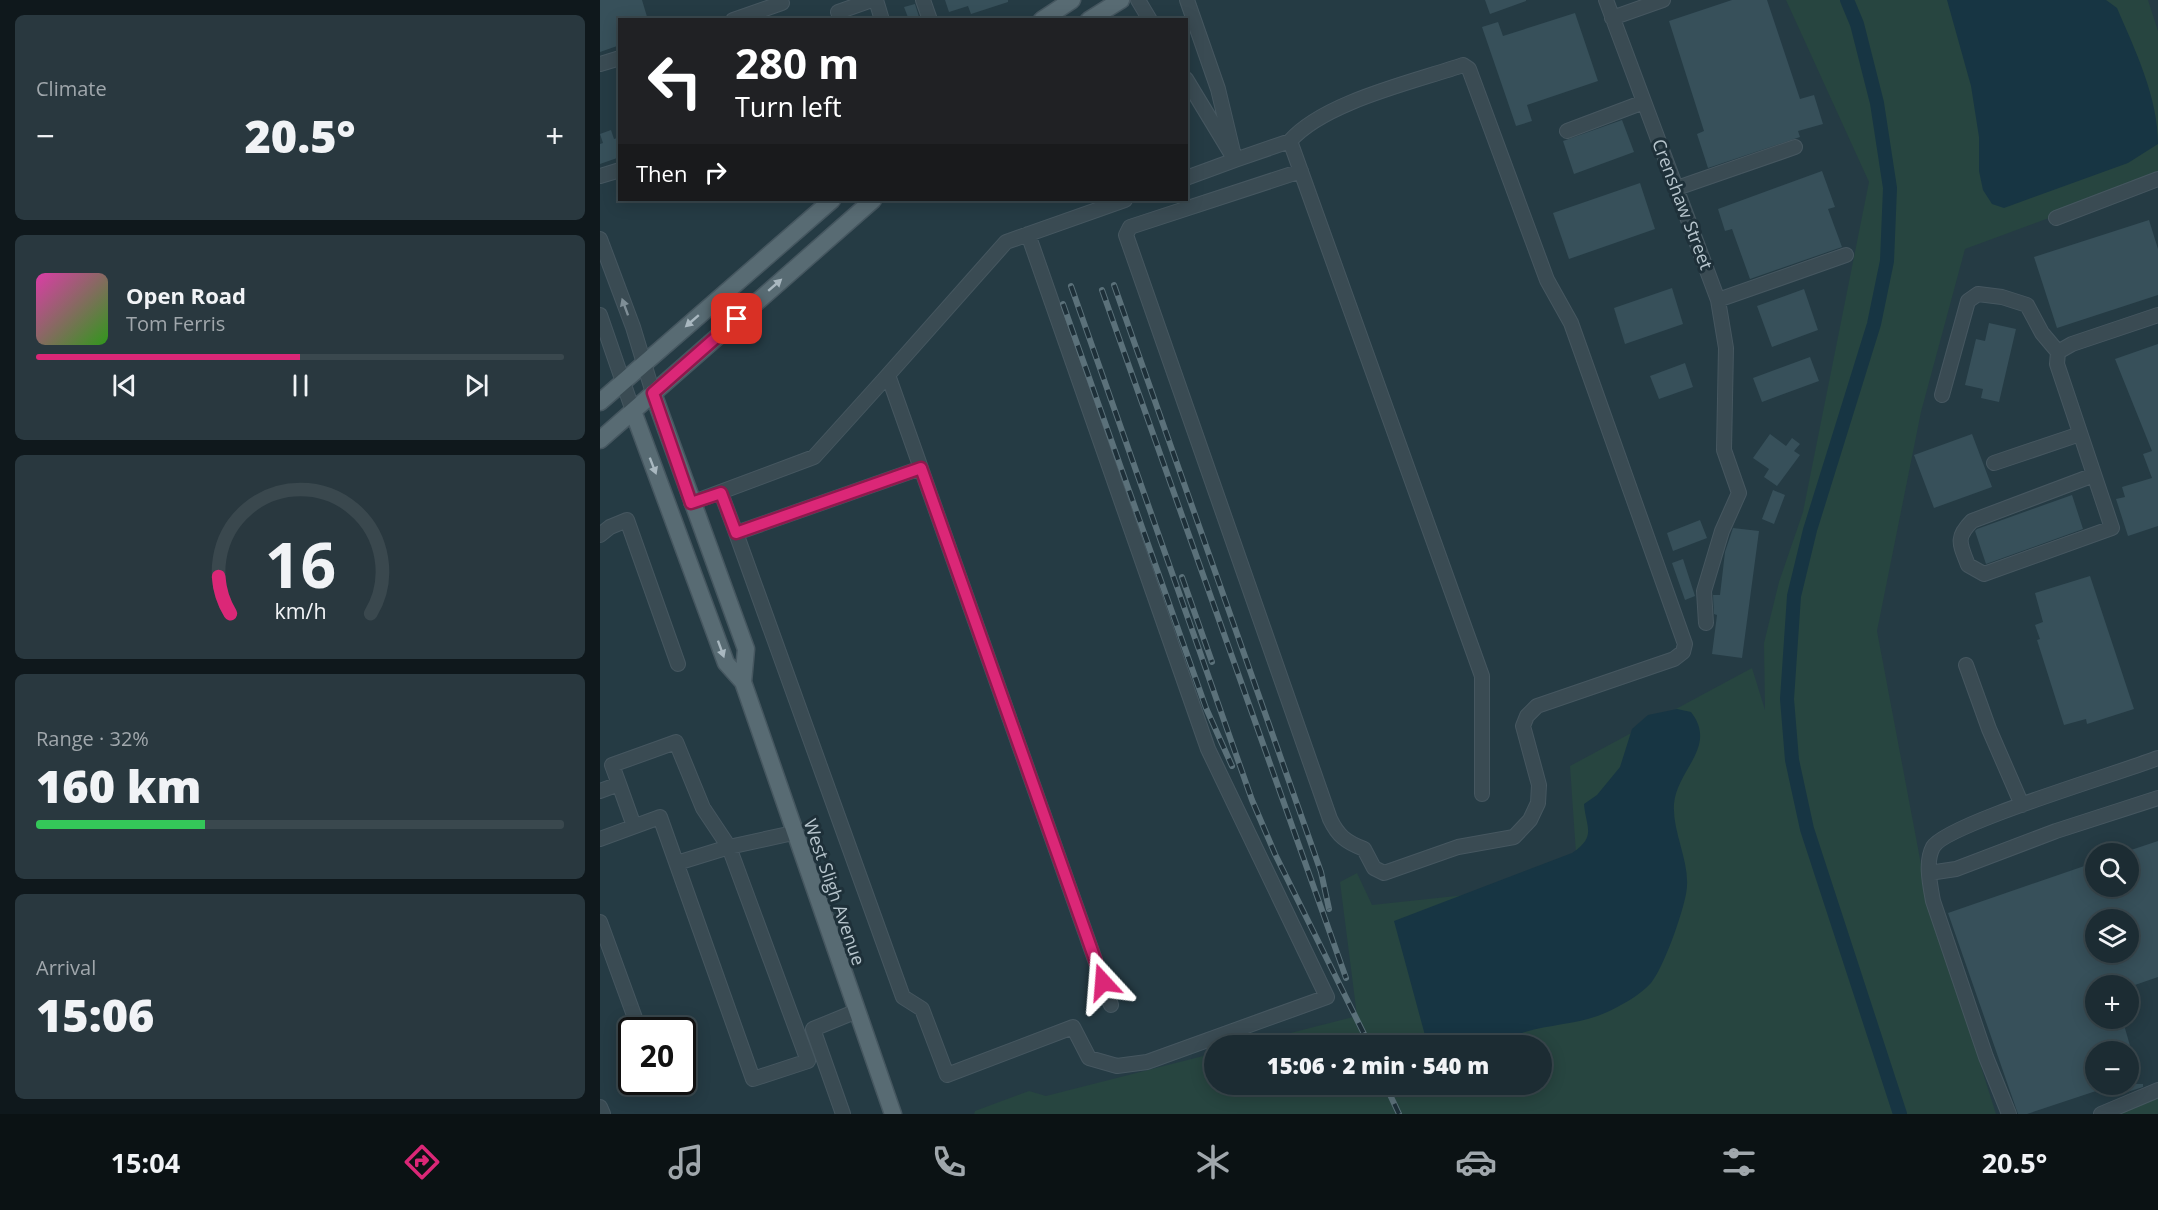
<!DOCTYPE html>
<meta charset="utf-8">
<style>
:root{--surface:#1c2c33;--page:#29383f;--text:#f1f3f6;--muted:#a0a7ac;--line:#3a484e;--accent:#db2777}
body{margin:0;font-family:"Open Sans",sans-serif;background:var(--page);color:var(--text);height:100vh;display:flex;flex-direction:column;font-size:22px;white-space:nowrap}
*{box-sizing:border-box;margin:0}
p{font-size:20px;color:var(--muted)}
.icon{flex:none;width:33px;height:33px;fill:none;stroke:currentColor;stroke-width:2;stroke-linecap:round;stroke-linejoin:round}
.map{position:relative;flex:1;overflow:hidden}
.panel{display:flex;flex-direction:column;gap:15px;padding:15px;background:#0f181c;width:600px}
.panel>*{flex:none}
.top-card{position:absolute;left:18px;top:18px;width:570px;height:183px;border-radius:0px;box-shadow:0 3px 15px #0003,0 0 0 2px var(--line);background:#202124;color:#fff;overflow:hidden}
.buttons{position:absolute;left:1485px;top:843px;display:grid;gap:12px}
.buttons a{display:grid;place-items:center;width:54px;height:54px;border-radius:50%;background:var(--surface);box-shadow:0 3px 15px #0003,0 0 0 2px var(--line);font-size:30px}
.speed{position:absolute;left:18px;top:1017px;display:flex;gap:12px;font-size:30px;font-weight:700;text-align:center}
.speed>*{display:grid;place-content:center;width:78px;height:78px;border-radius:50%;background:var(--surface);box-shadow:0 3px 15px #0003,0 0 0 2px var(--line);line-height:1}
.speed .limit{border:3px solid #111;border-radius:9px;background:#fff;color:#111}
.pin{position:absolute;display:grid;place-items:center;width:51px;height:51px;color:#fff;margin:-26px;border-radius:12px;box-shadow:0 3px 9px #0006}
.me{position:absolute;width:66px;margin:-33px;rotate:341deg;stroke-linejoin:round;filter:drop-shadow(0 0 4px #0008)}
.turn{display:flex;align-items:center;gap:21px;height:126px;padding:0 18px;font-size:27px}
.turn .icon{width:78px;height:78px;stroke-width:2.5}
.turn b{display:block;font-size:42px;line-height:51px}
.then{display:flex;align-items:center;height:57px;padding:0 18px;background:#0003;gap:12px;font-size:22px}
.big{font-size:45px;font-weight:800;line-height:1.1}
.panel .tile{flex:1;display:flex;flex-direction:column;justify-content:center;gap:9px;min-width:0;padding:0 21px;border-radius:9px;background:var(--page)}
.panel .dial{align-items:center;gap:0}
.dial svg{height:156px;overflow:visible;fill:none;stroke:var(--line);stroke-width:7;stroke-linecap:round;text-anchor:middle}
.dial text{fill:var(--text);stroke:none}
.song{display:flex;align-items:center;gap:18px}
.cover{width:72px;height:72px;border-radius:9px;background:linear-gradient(135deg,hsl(320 70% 55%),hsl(110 70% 35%))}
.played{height:6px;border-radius:3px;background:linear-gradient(90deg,var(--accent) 50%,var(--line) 50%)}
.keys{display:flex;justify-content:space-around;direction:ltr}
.heat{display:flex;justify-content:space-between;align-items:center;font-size:33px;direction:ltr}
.charge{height:9px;border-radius:4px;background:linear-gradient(90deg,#34c759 32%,var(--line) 0)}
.trip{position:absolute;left:604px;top:1035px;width:348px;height:60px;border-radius:30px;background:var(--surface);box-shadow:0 3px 15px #0003,0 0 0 2px var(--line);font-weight:800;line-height:60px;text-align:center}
.dock{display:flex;height:96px;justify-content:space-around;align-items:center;background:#0b1214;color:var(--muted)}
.dock .icon{width:42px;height:42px}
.dock .selected{color:var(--accent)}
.dock b{font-size:27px;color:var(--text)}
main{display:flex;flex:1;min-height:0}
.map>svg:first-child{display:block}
.green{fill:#274540}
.water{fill:#173543}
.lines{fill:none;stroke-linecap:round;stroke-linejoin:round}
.canal{stroke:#173543;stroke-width:14}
.building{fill:#37505a;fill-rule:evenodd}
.minor-casing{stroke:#465760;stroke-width:16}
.major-casing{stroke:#465760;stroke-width:19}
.minor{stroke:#3a4b53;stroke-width:14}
.major{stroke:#586b73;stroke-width:16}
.rail-casing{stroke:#5b717a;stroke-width:6}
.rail{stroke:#1e3039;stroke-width:4;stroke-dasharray:11;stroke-linecap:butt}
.oneway{fill:#a9b8c0}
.oneway2{fill:#7f8e96}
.route-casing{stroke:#8e194d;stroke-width:15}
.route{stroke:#db2777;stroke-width:10}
.labels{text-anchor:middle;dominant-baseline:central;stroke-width:6;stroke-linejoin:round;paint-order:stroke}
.street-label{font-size:18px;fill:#b7c5cd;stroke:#1e3039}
</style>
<main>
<section class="panel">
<div class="tile"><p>Climate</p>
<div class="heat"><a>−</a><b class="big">20.5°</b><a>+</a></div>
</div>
<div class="tile">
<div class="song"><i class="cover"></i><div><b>Open Road</b><p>Tom Ferris</p></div></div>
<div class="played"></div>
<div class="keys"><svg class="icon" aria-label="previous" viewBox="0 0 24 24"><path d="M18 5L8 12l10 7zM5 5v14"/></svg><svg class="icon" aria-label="pause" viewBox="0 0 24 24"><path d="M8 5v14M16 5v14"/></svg><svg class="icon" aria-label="next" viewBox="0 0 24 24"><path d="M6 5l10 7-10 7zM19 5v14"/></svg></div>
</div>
<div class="tile dial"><svg viewBox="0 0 100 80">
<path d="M14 69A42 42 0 1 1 86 69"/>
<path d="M14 69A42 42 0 0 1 8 50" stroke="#db2777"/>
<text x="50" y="56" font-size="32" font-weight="700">16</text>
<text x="50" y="72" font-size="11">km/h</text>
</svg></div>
<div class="tile"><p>Range · 32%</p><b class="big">160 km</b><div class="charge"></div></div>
<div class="tile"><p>Arrival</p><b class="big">15:06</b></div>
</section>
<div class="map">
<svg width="1558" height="1114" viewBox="0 0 1558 1114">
<rect width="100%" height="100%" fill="#253b44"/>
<path class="green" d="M1186,0H1548L1558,31V178L1365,249L1321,412L1277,631L1327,896L1396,1114H374L375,1111L429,1091L446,1096L615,1053V1084H942V1046L643,1045L757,1016L740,882L757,873L772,905L978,883L970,766L1152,668L1165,710L1164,643L1179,582L1203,512L1269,182Z
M1558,1097V1114H1511Z"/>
<path class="water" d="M1347,0H1506L1517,8C1535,50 1558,97 1558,144L1528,163L1404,208L1392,204L1383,190L1379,171V137L1371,86Z
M1077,709L1091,712C1118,747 1077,769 1074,804C1072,834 1092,864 1086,894C1082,915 1064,967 1051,983C1040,995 1021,1006 1005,1013C980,1024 952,1024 925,1032C914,1035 903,1041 891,1045C874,1050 850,1046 832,1045L826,1039L794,921L972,853C997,836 986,828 984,804L997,795L1020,767L1032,729L1048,715Z"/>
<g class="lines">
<path class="canal" d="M1247,0L1257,24L1277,103L1290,188L1287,261L1274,324L1210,530L1194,596L1187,699L1192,760L1207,829L1300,1114"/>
</g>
<path class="building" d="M0,0H42L48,20H20V45L0,52Z
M345,0H408V2L371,14L368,6L349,12Z
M885,0H926V1L890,14Z
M1132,0H1167L1200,99L1214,95L1223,124L1198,131L1200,137L1108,168L1097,134L1104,131L1069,21Z
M315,4L320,20H309L304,7Z
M975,13L998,81L927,105L932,121L916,126L882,27L898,22L903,36Z
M1022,120L1034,152L974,174L963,141Z
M11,130L14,139L20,137V157L0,164V144L3,143L0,134Z
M1222,171L1235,207L1228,209L1242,247L1150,279L1132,229L1125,231L1118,209Z
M1040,183L1055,229L969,259L953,213Z
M1549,220L1558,249V295L1457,328L1434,257Z
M1072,288L1083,324L1025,344L1014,308Z
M1204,289L1218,330L1172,347L1157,306Z
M1389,323L1416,329L1399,402L1381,398L1383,389L1365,385L1376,339L1385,341Z
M1558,344V526L1528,536L1516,499L1525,497L1522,487L1552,478L1543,454L1552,451L1515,359Z
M1210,357L1219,381L1162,402L1153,378Z
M1085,363L1093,387L1059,399L1050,376Z
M1170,434L1186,446L1192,438L1200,444L1194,451L1200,455L1177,486L1164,477L1169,469L1153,458Z
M1372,434L1392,487L1334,508L1314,455Z
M1173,490L1185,495L1174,524L1162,519Z
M1472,495L1483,529L1386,564L1375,531L1377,529Z
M1100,520L1107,538L1073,551L1067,533Z
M1133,528L1159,531L1142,658L1112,654L1117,615L1114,614L1113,595H1120L1125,552Z
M1083,559L1095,596L1085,600L1072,563Z
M1490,576L1534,709L1487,724L1486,719L1464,725L1437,640L1440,639L1435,625L1443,622L1435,593Z
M1558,841V977L1532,986H1496V1018H1522L1531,1049L1522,1052H1496V1091L1427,1114H1418L1348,913L1496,862V886H1528V851ZM1496,920H1528V952H1496Z
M1511,1084H1543V1087L1515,1096Z"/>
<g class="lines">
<g class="minor-casing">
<path id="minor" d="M276,0L282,20
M323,0L330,20
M538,0L550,20
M587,0L618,89L635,160L690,141L882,676V794
M1006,0L1118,300L1126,348L1124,450L1139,493L1122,531L1104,591L1106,623
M1012,18L1063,0
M133,20L182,3
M241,20L238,12L272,0
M0,64L20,58
M586,79L635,160L586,178
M967,131L1044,102
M690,141C724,102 813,82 863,65L869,69L947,280L971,323L1085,644L1083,652L1074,659L937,706L927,716L923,726L939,785L938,803L930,820L914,837L858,847L784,873L774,868L764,849C746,842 738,836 730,819L526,235L530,227L701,171
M0,176L20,170
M1077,188L1195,147
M1456,218L1558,179
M0,239L33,327L53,393
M1118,300L1246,255
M0,315L33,411
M1342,395L1368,301L1378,294L1402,297L1427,305L1442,333L1458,352
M1394,463L1480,434
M1494,475L1372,521C1355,538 1360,544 1368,565L1384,574L1512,528L1457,364L1458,352L1472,344L1558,315
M121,493L136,533L321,468
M91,503L214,457L288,375
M136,533L303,997L322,1009L347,1075L473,1027L489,1058L517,1066L547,1062L727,997L608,749L428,234
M0,535L10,527L27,520L78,664
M1366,665L1389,729L1422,805
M19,784L34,826
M0,791L19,784L12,765L76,742L103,808L129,847L208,1061L153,1079L60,817L0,839
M77,863L129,847L193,833
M1329,873L1356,869L1456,831L1558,798
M0,922L39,1029
M511,1005L288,375L406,242L525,200
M0,1107L3,1114
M243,1114L213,1029L257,1011
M1409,1114L1386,1057L1333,901C1330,884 1325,862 1333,847C1346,824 1523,772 1558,758
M1501,1114L1558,1090"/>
</g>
<g class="major-casing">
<path id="major" d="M442,20L472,0
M489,20L521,0
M53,393L146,649L143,682L293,1114
M0,402L232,200
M33,411L126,663L143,682
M0,440L273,200"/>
</g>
<use href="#minor" class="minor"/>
<use href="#major" class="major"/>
<g class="rail-casing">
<path id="rail" d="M514,285L721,872L729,909
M471,286L652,800L675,854L769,1044
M502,290L746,978
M463,304L606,708L632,766
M582,577L612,662
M785,1084L799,1114"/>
</g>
<use href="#rail" class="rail"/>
</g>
<defs><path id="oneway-solid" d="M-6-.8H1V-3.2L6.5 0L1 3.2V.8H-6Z" transform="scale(1.5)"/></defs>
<g class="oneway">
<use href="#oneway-solid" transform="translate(175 285) rotate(-41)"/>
<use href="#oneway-solid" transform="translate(92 321) rotate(139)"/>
<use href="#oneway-solid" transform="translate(53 466) rotate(69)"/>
<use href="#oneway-solid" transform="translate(121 649) rotate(70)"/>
</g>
<use class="oneway2" href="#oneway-solid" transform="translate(25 307) rotate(-110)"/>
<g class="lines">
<g class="route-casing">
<path id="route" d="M137,319L53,393L91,503L121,493L136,533L321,468L503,982"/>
</g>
<use href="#route" class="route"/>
</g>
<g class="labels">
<g class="street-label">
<text transform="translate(1083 204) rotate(69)">Crenshaw Street</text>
<text transform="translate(235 892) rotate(71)">West Sligh Avenue</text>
</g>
</g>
</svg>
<div class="buttons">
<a><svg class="icon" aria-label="search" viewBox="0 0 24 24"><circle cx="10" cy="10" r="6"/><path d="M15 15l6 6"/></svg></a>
<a><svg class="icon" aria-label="layers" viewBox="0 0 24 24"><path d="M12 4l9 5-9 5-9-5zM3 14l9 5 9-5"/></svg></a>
<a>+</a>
<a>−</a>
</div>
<div class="speed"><div class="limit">20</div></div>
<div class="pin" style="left:137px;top:319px;background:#d93025"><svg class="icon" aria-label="arrive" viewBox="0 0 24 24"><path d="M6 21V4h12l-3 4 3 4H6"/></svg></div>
<svg class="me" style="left:503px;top:982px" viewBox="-20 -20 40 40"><path d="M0-17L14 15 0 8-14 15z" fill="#db2777" stroke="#fff" stroke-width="4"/></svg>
<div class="trip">15:06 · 2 min · 540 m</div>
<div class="top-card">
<div class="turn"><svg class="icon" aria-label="left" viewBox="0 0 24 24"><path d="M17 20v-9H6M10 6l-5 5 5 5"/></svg><div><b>280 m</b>Turn left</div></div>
<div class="then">Then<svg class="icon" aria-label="right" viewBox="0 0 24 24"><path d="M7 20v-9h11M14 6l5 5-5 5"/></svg></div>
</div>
</div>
</main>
<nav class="dock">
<b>15:04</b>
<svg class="icon selected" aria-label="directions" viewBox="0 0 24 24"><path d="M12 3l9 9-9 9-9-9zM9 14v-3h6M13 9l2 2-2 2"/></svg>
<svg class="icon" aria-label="music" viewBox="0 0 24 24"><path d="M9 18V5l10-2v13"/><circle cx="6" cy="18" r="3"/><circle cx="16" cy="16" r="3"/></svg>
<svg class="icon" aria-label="phone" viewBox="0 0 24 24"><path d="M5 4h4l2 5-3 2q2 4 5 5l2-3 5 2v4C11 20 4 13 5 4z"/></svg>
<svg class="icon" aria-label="climate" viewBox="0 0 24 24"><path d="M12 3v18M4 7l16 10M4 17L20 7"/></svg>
<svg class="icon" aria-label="car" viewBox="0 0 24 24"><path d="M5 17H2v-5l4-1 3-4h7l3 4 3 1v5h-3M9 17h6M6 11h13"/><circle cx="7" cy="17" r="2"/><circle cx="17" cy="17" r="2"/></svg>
<svg class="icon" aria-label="filters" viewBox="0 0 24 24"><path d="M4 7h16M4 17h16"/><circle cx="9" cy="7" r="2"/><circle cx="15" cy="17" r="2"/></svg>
<b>20.5°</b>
</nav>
